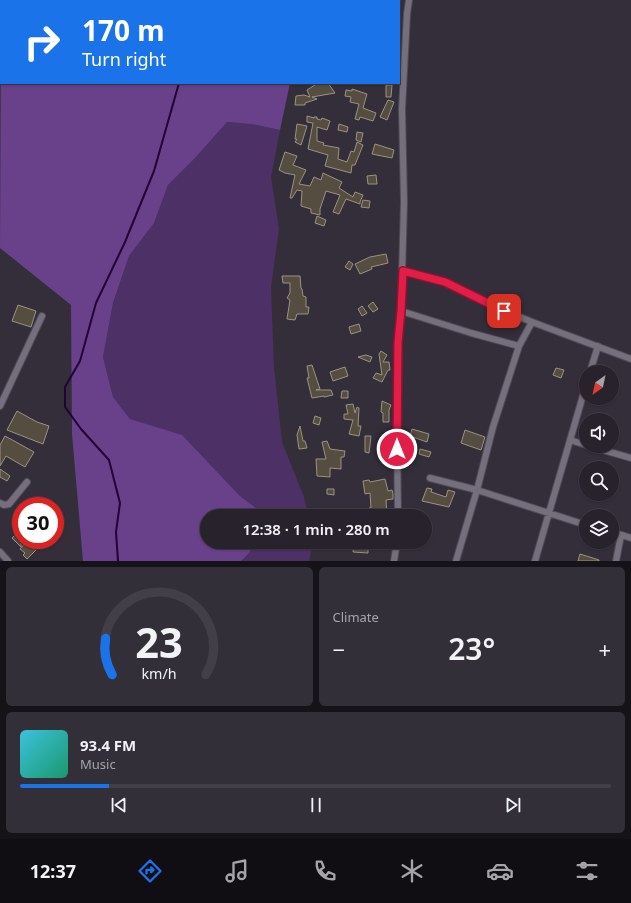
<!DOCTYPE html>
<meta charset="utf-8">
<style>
:root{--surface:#27222c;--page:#332f38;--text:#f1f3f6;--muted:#a4a4a9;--line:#433f48;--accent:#1a73e8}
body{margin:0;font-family:"Noto Sans",sans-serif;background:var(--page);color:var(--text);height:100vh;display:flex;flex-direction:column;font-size:15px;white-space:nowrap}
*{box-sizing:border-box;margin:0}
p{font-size:13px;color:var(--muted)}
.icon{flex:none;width:22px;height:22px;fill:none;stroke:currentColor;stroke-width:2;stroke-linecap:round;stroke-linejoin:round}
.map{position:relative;height:561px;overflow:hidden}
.details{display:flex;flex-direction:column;gap:6px;padding:6px;background:#151318;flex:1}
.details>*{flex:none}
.hud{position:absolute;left:0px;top:0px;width:400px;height:84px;box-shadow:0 1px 3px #0004,0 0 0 1px var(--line);background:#1a73e8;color:#fff;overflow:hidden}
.needle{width:26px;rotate:213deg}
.controls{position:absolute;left:579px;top:365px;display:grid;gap:8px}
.controls a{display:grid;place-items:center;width:40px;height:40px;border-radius:50%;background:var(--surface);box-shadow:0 1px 3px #0004,0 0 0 1px var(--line);font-size:20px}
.speed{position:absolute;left:12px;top:497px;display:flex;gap:8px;font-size:20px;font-weight:700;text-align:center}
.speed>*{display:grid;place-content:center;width:52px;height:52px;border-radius:50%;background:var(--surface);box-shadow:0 1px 3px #0004,0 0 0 1px var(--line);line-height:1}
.speed .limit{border:6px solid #d22;background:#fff;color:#111}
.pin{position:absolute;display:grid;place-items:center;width:34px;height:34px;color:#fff;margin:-17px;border-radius:8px;box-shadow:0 2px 6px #0006}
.me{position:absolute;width:44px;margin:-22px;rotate:0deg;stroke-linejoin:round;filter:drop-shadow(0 0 3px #0008)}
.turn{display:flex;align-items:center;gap:14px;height:84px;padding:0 16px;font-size:18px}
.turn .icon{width:52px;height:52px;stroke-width:2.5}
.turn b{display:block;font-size:28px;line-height:34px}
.big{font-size:30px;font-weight:600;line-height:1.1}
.details .widget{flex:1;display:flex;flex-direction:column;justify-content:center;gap:6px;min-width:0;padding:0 14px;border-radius:6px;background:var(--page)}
.details .dial{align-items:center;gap:0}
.dial svg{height:104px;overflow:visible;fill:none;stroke:var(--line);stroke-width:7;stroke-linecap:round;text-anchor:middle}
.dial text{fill:var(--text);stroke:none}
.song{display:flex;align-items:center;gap:12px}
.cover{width:48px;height:48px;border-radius:6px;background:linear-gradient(135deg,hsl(190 70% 55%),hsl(160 70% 35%))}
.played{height:4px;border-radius:2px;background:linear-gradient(90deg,var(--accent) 15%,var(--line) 15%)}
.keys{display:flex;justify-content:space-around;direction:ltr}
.heat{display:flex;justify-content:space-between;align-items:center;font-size:22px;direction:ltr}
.details .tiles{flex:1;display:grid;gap:6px;grid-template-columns:1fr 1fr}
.widget:last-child{grid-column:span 2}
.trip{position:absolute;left:200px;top:509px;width:232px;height:40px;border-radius:20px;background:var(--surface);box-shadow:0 1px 3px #0004,0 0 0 1px var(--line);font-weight:600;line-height:40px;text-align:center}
.dock{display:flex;height:64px;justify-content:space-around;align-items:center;background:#100e12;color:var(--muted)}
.dock .icon{width:28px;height:28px}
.dock .current{color:var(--accent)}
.dock b{font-size:18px;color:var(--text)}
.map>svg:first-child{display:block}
.green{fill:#4d3065}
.forest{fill:#69408a}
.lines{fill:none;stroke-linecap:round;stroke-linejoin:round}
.stream{stroke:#220137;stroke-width:2}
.building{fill:#554d40;stroke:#9b9283}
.street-casing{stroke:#514b56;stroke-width:8}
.street{stroke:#756e7d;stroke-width:6}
.route-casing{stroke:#92132f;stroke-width:10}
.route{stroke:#e11d48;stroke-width:7}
</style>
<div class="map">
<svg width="631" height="561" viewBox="0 0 631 561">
<rect width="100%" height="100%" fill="#342e3a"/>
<path class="green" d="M227,122L251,124L280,130L271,177L279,229L271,287L274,367L282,442L304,497L308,516H263L264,514L240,496L182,436L130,419L113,397L103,357L113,303L129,256L154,223L168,185L196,157Z
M253,542H313V544L309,561H241L250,552Z"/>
<path class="forest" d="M11,0H330L10,1Z
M1,21V83H290L280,130L251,124L227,122L196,157L168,185L154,223L129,256L113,303L103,357L113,397L130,419L182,435L240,496L264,514L263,516H207V542H253L250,552L241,561H83L72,434L71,305L0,248Z"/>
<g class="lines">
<path class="stream" d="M201,1V0
M118,561L116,532L120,503L109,460L81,429L65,407V387L80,361L96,303L125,242L154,171L179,83"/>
</g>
<path class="building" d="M318,83H328L335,93L312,97L317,99L305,103V105H295L296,96L304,95L310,97L307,90Z
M386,85H392L391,97H386Z
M352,89L367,94L363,108L376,113L373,121L360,117L359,120L355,119L359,104L350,102L351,97L345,96L346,90L352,91Z
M388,100L394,102L387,120L380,117Z
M307,116L314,118V117H317V119L321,120L322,118L330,121L327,130L317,127V141L324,143L323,145L339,148L338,159L347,162L351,151L354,152L357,142L363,145L355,165H352L351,173L325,166L328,155L308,149L313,123L307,122Z
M297,124L307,126L301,145L295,142L297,139H295Z
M339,124L348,127L347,132L338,130Z
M357,132L363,133L361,142L356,140Z
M375,144L394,150L392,158L372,154Z
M285,152L297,156L293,165L306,170L299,184L310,186L314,177L321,180L323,173L342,182L339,188L353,197L355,192L363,195L360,202V204L346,199L339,214L333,212L340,195L326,191L320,209V215L311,213V209L301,206L302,191L297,190L292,198H290L295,175L285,173L279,170Z
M376,175L377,184H368L367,176Z
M363,200L370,201L369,208L361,207Z
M317,216L326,220L324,226L315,223Z
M386,254L388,263L371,267L372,269L360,274L355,264L370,257Z
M349,261L353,264L350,270L345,267Z
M282,276H300L301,288L302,289L303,296L306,297V307H309L308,314H297L295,320L287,319L290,300L287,298L290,293V283H283Z
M373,302L378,309L373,312L368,306Z
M18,305L36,311L31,327L12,321Z
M362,306L367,313L362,316L358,309Z
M359,324L361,331L351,334L349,327Z
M381,351L387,355L383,362H389L390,370H388L382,382L373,378L376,373L382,375L379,354Z
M366,355L372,357L370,362L358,357Z
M312,365L320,389L316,390H331L333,395L324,397V396L312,398L307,378H309L307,366Z
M345,367L348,376L333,381L330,372Z
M556,368L564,370L561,378L553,375Z
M342,391H348V398H341Z
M382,401L391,405L389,410V422H383V413L381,412Z
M353,404L355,413L357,407L359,408L358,426H361L359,436L349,434L353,420L344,419V414H348L346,405Z
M17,411L37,422L49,426L43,444L7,430Z
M315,416L321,418L319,425L313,423Z
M300,426L303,441H305L307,448L299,449L297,435Z
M412,429L429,434L427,442L410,436Z
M465,430L485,437L481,450L461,443Z
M5,436L34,452L25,467L6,456L0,466V445Z
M365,436H371L369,453L365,452Z
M327,441L330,449L345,451L344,457H341V469L330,468V477L317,476L316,459H326L322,442Z
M420,449L431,452L429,457L419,454Z
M0,469L10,476L7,481L0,477Z
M385,479L388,491L392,490L393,494V499L386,500L387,516H369V508H371L370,493L365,494L363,481L369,480L370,482Z
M427,488L432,489L431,492L446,497L448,490L455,492L449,507L422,501Z
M327,489H334V495L327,494Z
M21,529V547L12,538Z
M28,540H46L27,559L23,555L25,553L20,549Z
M354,545L368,546V553L353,552Z
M580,554L599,560V561H578Z"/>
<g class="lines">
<g class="street-casing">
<path id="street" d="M403,271L445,282L491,305L532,322L631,359
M401,311L471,333L519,346
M590,372L598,346
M0,406L42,316
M570,440L586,445
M589,446L631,458
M430,478L477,490L586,525
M0,503L4,505L9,504L27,482
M398,516L397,434L398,342L401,311L404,202L402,109L407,14L409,0
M612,532L631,538
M0,552L8,561
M394,561L397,542
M456,561L477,490L493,427L519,346L532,322
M535,561L586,385
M616,561L621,535"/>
</g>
<use href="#street" class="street"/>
</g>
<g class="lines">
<g class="route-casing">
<path id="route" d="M397,449L398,342L401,311L403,271L445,282L504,311"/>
</g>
<use href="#route" class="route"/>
</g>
</svg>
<div class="controls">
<a><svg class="needle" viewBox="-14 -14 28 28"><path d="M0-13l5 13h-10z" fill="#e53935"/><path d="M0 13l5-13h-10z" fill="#a4a4a9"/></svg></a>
<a><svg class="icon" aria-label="sound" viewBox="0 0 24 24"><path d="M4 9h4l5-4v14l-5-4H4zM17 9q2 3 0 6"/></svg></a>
<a><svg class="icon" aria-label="search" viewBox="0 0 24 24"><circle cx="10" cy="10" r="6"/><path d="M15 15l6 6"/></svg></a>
<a><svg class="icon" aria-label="layers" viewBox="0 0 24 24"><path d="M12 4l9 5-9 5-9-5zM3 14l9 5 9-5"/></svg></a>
</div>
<div class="speed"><div class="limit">30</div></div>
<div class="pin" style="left:504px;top:311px;background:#d93025"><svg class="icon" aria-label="arrive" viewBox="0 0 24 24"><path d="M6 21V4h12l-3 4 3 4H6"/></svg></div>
<svg class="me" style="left:397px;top:449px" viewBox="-20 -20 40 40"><circle r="17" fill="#e11d48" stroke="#fff" stroke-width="3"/><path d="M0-11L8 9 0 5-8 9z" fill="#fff"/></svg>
<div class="trip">12:38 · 1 min · 280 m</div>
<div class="hud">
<div class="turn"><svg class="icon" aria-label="right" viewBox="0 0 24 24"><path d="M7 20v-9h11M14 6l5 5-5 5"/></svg><div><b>170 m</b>Turn right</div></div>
</div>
</div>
<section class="details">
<div class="tiles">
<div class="widget dial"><svg viewBox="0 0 100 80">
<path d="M14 69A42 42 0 1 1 86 69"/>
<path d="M14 69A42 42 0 0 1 9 41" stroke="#1a73e8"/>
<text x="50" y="56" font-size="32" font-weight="700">23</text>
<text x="50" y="72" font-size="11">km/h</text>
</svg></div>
<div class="widget"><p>Climate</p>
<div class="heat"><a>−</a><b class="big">23°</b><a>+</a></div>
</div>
<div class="widget">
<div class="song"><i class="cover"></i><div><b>93.4 FM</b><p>Music</p></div></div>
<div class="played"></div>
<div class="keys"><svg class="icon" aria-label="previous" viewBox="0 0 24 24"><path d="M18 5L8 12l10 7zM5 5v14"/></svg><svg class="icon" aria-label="pause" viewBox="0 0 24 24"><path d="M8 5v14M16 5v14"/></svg><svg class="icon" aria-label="next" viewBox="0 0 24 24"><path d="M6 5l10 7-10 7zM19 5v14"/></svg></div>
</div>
</div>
</section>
<nav class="dock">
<b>12:37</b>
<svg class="icon current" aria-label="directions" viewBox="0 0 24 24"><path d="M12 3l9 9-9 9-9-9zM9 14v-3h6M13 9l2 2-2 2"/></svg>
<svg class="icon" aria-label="music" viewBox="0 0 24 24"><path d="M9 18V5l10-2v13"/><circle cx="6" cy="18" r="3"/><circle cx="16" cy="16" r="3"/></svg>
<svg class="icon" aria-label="phone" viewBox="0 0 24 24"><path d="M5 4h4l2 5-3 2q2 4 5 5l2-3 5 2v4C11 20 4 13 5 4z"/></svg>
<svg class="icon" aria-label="climate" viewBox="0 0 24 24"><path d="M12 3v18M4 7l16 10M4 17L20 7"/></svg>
<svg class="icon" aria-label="car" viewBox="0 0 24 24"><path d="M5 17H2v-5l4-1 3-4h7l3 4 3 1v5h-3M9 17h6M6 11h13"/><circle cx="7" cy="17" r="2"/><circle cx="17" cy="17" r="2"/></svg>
<svg class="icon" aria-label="filters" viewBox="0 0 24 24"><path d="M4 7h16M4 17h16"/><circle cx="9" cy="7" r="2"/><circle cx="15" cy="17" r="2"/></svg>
</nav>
